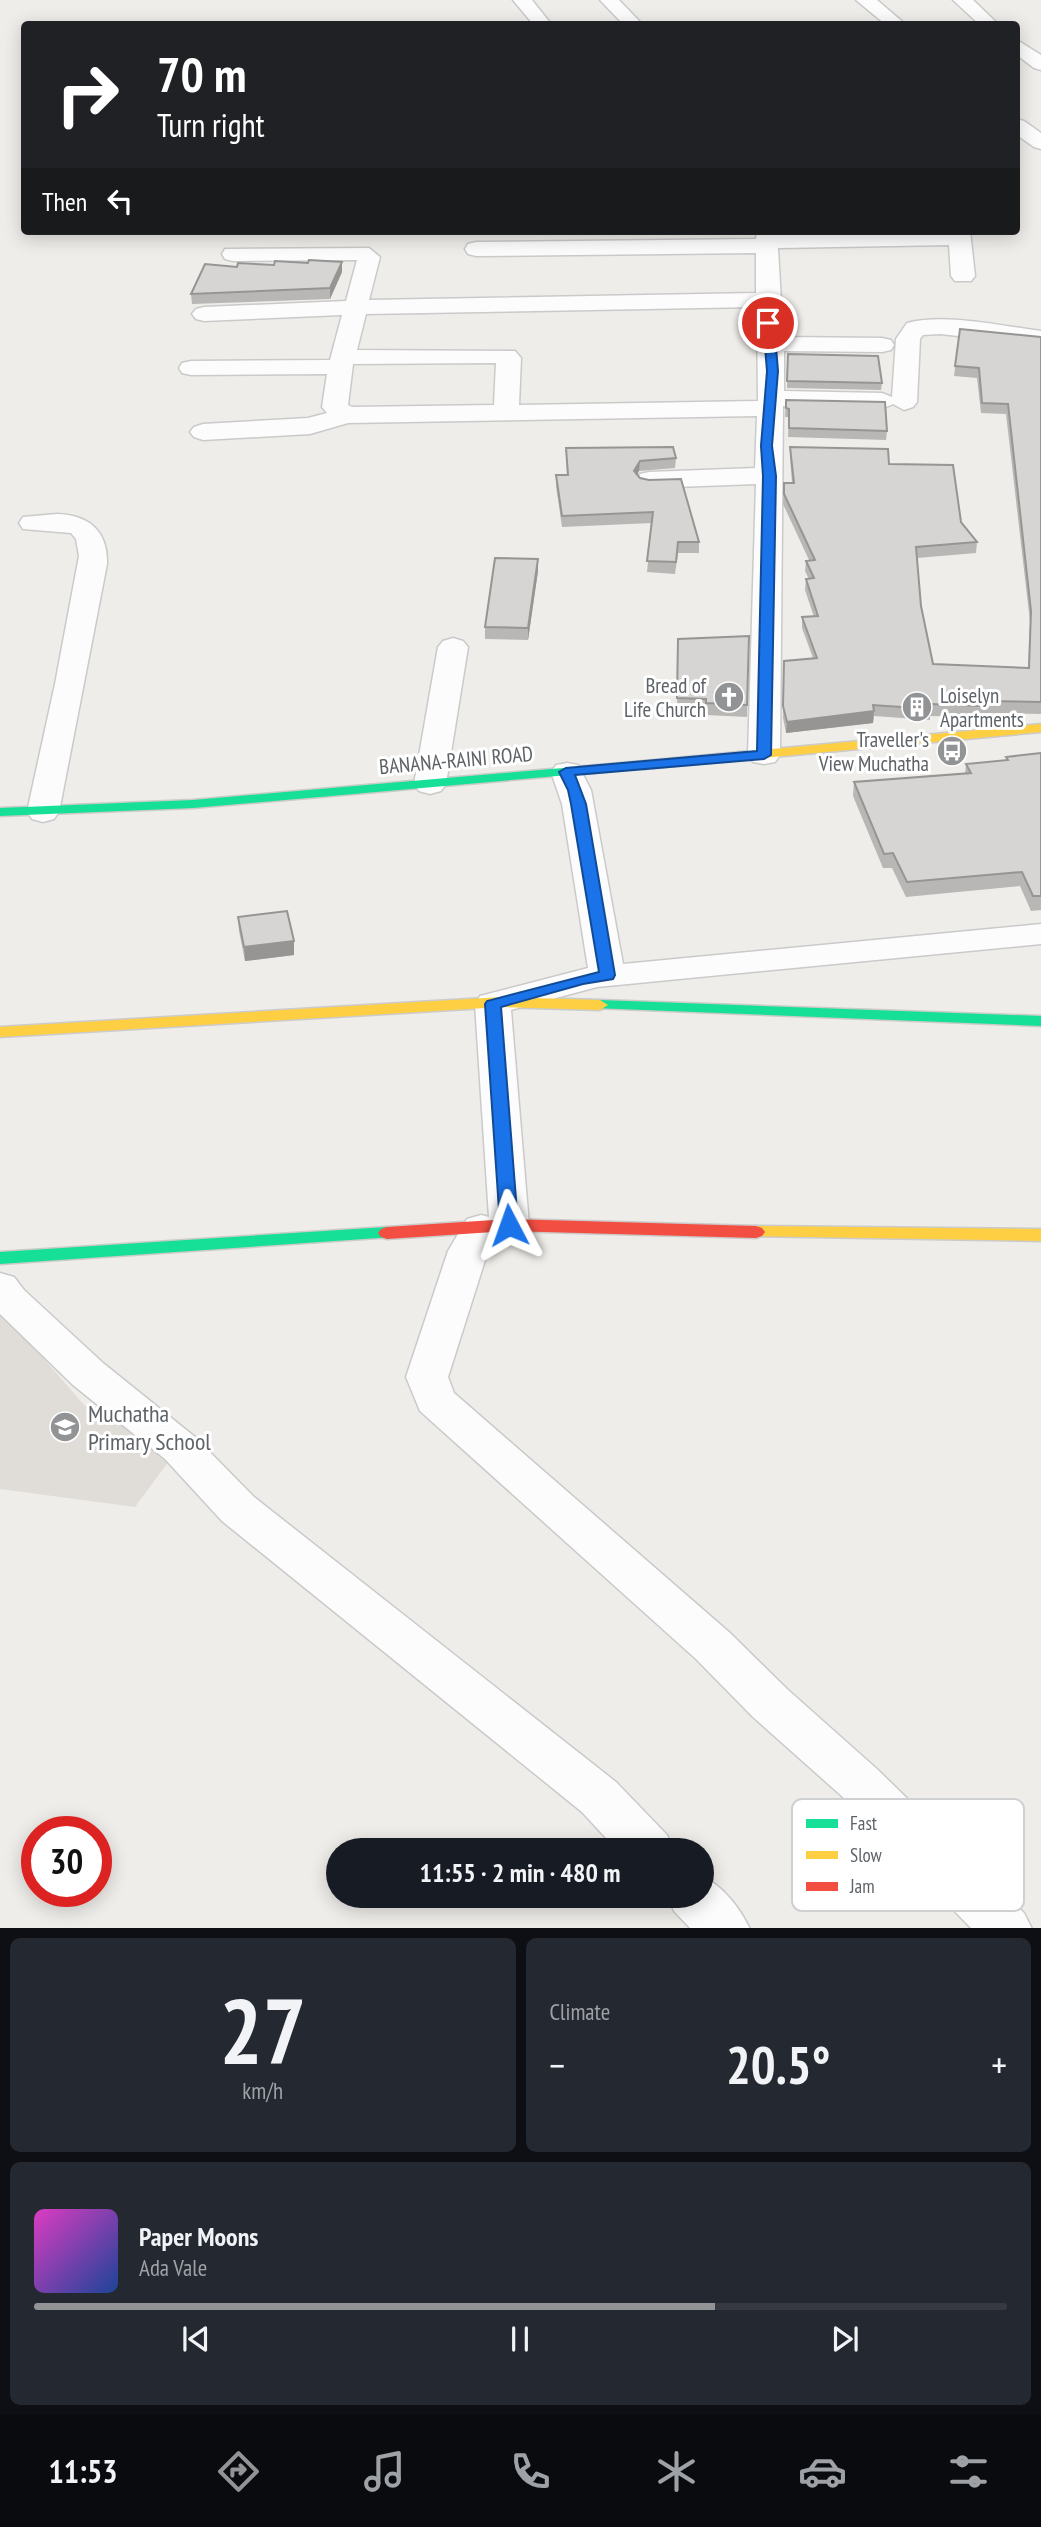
<!DOCTYPE html>
<meta charset="utf-8">
<style>
:root{--surface:#171b24;--page:#242831;--text:#f1f3f6;--muted:#9ea1a6;--line:#363941;--accent:#919395}
body{margin:0;font-family:"PT Sans Narrow",sans-serif;background:var(--page);color:var(--text);height:100vh;display:flex;flex-direction:column;font-size:26px;white-space:nowrap}
*{box-sizing:border-box;margin:0}
p{font-size:23px;color:var(--muted)}
.icon{flex:none;width:38px;height:38px;fill:none;stroke:currentColor;stroke-width:2;stroke-linecap:round;stroke-linejoin:round}
.map{position:relative;height:1928px;overflow:hidden}
.drawer{display:flex;flex-direction:column;gap:10px;padding:10px;background:#0d0f14;flex:1}
.drawer>*{flex:none}
.top-card{position:absolute;left:21px;top:21px;width:999px;height:214px;border-radius:7px;box-shadow:0 4px 18px #0003;background:#202124;color:#fff;overflow:hidden}
.speed{position:absolute;left:21px;top:1816px;display:flex;gap:14px;font-size:35px;font-weight:700;text-align:center}
.speed>*{display:grid;place-content:center;width:91px;height:91px;border-radius:50%;background:var(--surface);box-shadow:0 4px 18px #0003;line-height:1}
.speed .limit{border:10px solid #d22;background:#fff;color:#111}
.pin{position:absolute;display:grid;place-items:center;width:60px;height:60px;color:#fff;margin:-30px;border:4px solid #fff;border-radius:50%;box-shadow:0 2px 7px #0007}
.me{position:absolute;width:77px;margin:-38px;rotate:356deg;stroke-linejoin:round;filter:drop-shadow(0 0 5px #0008)}
.turn{display:flex;align-items:center;gap:24px;height:147px;padding:0 21px;font-size:32px}
.turn .icon{width:91px;height:91px;stroke-width:2.5}
.turn b{display:block;font-size:49px;line-height:60px}
.then{display:flex;align-items:center;height:66px;padding:0 21px;background:#0003;gap:14px;font-size:26px}
.big{font-size:52px;font-weight:600;line-height:1.1}
.drawer .card{flex:1;display:flex;flex-direction:column;justify-content:center;gap:10px;min-width:0;padding:0 24px;border-radius:10px;background:var(--page)}
.drawer .dial{align-items:center;gap:0}
.dial b{font-size:91px;line-height:1}
.song{display:flex;align-items:center;gap:21px}
.cover{width:84px;height:84px;border-radius:10px;background:linear-gradient(135deg,hsl(310 70% 55%),hsl(220 70% 35%))}
.played{height:7px;border-radius:4px;background:linear-gradient(90deg,var(--accent) 70%,var(--line) 70%)}
.keys{display:flex;justify-content:space-around;direction:ltr}
.heat{display:flex;justify-content:space-between;align-items:center;font-size:38px;direction:ltr}
.drawer .tiles{flex:1;display:grid;gap:10px;grid-template-columns:1fr 1fr}
.card:last-child{grid-column:span 2}
.trip{position:absolute;left:326px;top:1838px;width:388px;height:70px;border-radius:35px;background:var(--surface);box-shadow:0 4px 18px #0003;font-weight:600;line-height:70px;text-align:center}
.tab-bar{display:flex;height:112px;justify-content:space-around;align-items:center;background:#090b0e;color:var(--muted)}
.tab-bar .icon{width:49px;height:49px}
.tab-bar .active{color:var(--accent)}
.tab-bar b{font-size:32px;color:var(--text)}
.map>svg:first-child{display:block}
.education{fill:#e0ddd9}
.lines{fill:none;stroke-linecap:round;stroke-linejoin:round}
.street-casing{stroke:#cacaca;stroke-width:3}
.fast-casing{stroke:#cbcbcb;stroke-width:3}
.slow-casing{stroke:#cbcbcb;stroke-width:3}
.jam-casing{stroke:#cbcbcb;stroke-width:3}
.street{fill:#fdfcfc;fill-rule:evenodd}
.fast{fill:#16e098;fill-rule:evenodd}
.slow{fill:#ffcf43;fill-rule:evenodd}
.jam{fill:#f24e42;fill-rule:evenodd}
.wall{fill:#b8b7b5}
.shaded-wall{fill:#969594}
.building{fill:#d6d5d3;stroke:#969594;stroke-width:2}
.route{fill:#1a73e8;stroke:#114b97;stroke-width:2}
.labels{text-anchor:middle;dominant-baseline:central;stroke-width:6;stroke-linejoin:round;paint-order:stroke}
.poi-label{font-size:21px;fill:#5e6368;stroke:#fff;text-anchor:end}
.street-label{font-size:21px;fill:#5e6368;stroke:#fff}
.near-poi-label{font-size:24px;fill:#5e6368;stroke:#fff;text-anchor:start}
.key{fill:#fff;stroke:#cfd0d2;stroke-width:2}
.key-label{font-size:19px;fill:#5e6368}
</style>
<div class="map">
<svg width="1041" height="1929" viewBox="0 0 1041 1929">
<rect width="100%" height="100%" fill="#efede9"/>
<path class="education" d="M0,1308L84,1405L177,1450L135,1507L0,1489Z"/>
<g class="lines">
<g class="street-casing">
<path id="street" d="M513,0H532L551,24H533Z
M600,0H619L642,24H623Z
M856,0H877L905,24H885Z
M953,0H973L998,24H979Z
M1017,40L1041,55V70L1034,68L1017,55Z
M1017,119L1024,121L1041,133V149L1034,147L1017,135Z
M757,231H779V234L970,231L975,276L971,281H955L951,276L949,245L778,248L783,337L882,338L891,340L894,345L891,350L882,352L784,351V391L882,393L892,397L896,339L907,323C946,313 1001,326 1041,331V345L940,334L923,335L920,339L917,402L913,407L904,410L893,404L882,409L783,406L780,755L775,762L764,764L753,762L748,755L756,484L649,488L640,486L636,480L640,474L649,472L755,468L757,416L348,423L310,434L203,440L194,437L190,432L194,427L203,424L308,418L327,413L322,407L327,374L191,375L182,373L179,368L182,363L191,361L330,360L342,315L204,321L196,319L192,314L196,309L204,307L346,301L357,260L233,261L225,259L222,254L225,249L369,248L380,257L369,300L756,293V253L476,256L468,254L465,249L468,244L476,242L756,239ZM757,307L758,401L519,405L521,358L515,351L357,350L366,314ZM496,363L494,405L352,407L348,405L353,364Z
M57,514C89,515 108,531 107,564L59,812L54,819L43,822L32,819L27,812L55,684L79,556L76,539L71,533L23,529L19,523L23,517Z
M453,638L463,641L468,647L446,784L441,791L430,794L419,791L414,784L438,647L443,641Z
M567,763L578,765L591,790L623,964L1041,924V944L597,987L511,1010L529,1225L523,1234L509,1238L497,1235L488,1251L448,1377L454,1393L730,1633L787,1689L878,1770L1024,1913L1032,1929H972L844,1798L753,1717L696,1659L420,1411L406,1377L448,1251L467,1219L481,1215L489,1217L475,1004L480,996L588,968L562,804L551,772L556,765Z
M0,1273L14,1277L24,1290L103,1363L195,1437L254,1497L616,1782L667,1835L674,1850H617L582,1812L222,1521L165,1459L73,1385L0,1314Z
M702,1877C722,1884 741,1910 750,1929H691L674,1911L667,1895H702Z"/>
</g>
<g class="fast-casing">
<path id="fast" d="M644,761L649,762L651,765L649,768L193,808L0,816V808L193,800Z
M600,1000L1041,1016V1026L594,1008L592,1005Z
M387,1227L393,1229L396,1233L393,1237L0,1264V1252Z"/>
</g>
<g class="slow-casing">
<path id="slow" d="M1041,724V732L644,769L637,765L644,761Z
M502,997L600,1000L608,1005L600,1010L502,1007L0,1037V1027Z
M756,1226L1041,1229V1241L750,1236L747,1232L750,1228Z"/>
</g>
<g class="jam-casing">
<path id="jam" d="M509,1219L756,1226L762,1228L765,1232L762,1236L756,1238L509,1231L387,1239L381,1237L378,1233L381,1229L387,1227Z"/>
</g>
<use href="#street" class="street"/>
<use href="#fast" class="fast"/>
<use href="#slow" class="slow"/>
<use href="#jam" class="jam"/>
</g>
<path class="wall" d="M342,262V272L330,299L192,304L191,294L237,267Z
M960,329L1041,337V714L982,713V717L930,716V720L874,716L873,723L786,733L783,718L784,661L813,658L802,628V617H814L805,590L806,579H809L805,571L806,561L809,560L783,504L784,483H792L790,457V447L889,464L961,522L977,542L976,553L917,558L921,606L933,664L1028,668L1030,622L1006,414L981,413L977,378L954,376Z
M788,354L882,383L881,390L787,388Z
M786,400L887,431L886,440L788,437L789,417H785Z
M566,448L676,458L675,468L639,471L637,475L699,542V553H678L675,574L647,572L652,523L562,527L556,486V475H567Z
M538,559V571L528,640L485,639V627Z
M749,636L747,717L706,715V711L677,710L678,639Z
M1041,753V910L1031,911L1020,886L906,897L892,868H883L853,796L854,782L965,774L966,764L1006,761V757Z
M238,917L294,941V955L245,961L239,931Z"/>
<path class="shaded-wall" d="M342,262V272L330,299V288Z
M640,461L639,471L634,481V471Z
M538,559V571L528,640V628Z
M874,711L873,723L786,733L787,722Z
M294,941V955L245,961L244,947Z"/>
<path class="building" d="M309,260L342,262L330,288L191,294L205,264L237,267L238,263L274,265L275,261L308,263Z
M960,329L1041,337V702L982,701L983,706L931,704V709L873,705L874,711L787,722L783,706L784,661L817,658L802,617L818,616L806,579L814,578L806,561L815,560L784,494V483H794L790,447L888,449L889,464L953,465L961,522L977,542L916,547L921,606L933,664L1029,668L1031,611L1008,404L982,403L979,368L955,366Z
M788,354L878,356L882,383L787,381Z
M786,400L885,402L887,431L789,428V409L786,408Z
M673,447L676,458L640,461L634,471L640,478L649,480L681,479L699,542H678L676,562L647,561L653,512L562,516L556,475H568L566,448Z
M495,558L538,559L528,628L485,627Z
M749,636L747,705L706,703V699L677,698L678,639Z
M1041,753V896H1033L1022,872L907,882L893,853L884,854L854,782L971,773L966,764L1008,760L1006,757Z
M287,911L294,941L244,947L238,917Z"/>
<path class="route" d="M768,319L774,323L778,371L772,446L776,476L771,755L764,759L575,775L586,804L615,975L613,979L583,984L501,1007L518,1225L515,1229H503L500,1225L485,1004L487,1001L599,972L571,804L568,790L559,772L566,768L757,751L763,476L761,446L767,371L763,323Z"/>
<defs>
<g id="church-disc" transform="scale(1.575)"><circle r="9.5" fill="#919395" stroke="#fff"/><path d="M-1.2-6h2.4v3.5h3.3v2.4h-3.3V6h-2.4V-.1h-3.3v-2.4h3.3Z" fill="#fff"/></g>
<g id="building-disc" transform="scale(1.575)"><circle r="9.5" fill="#919395" stroke="#fff"/><path d="M-4-6H4V6H1V3H-1V6H-4ZM-2.5-4.3h1.7v1.8h-1.7ZM.8-4.3h1.7v1.8H.8ZM-2.5-1h1.7V.8h-1.7ZM.8-1h1.7V.8H.8Z" fill="#fff"/></g>
<g id="bus-disc" transform="scale(1.575)"><circle r="9.5" fill="#919395" stroke="#fff"/><path d="M-5-6H5V4H4V6H2V4H-2V6H-4V4H-5ZM-3.5-4V0h7V-4ZM-3.5 1.2v1.5H-2V1.2ZM2 1.2v1.5H3.5V1.2Z" fill="#fff"/></g>
<g id="school-disc" transform="scale(1.575)"><circle r="9.5" fill="#919395" stroke="#fff"/><path d="M0-5L7-2L0 1L-7-2ZM-4 1L0 2.5L4 1V4Q0 6-4 4Z" fill="#fff"/></g>
</defs>
<g fill-rule="evenodd">
<use href="#church-disc" x="729" y="697"/>
<use href="#building-disc" x="917" y="707"/>
<use href="#bus-disc" x="952" y="751"/>
<use href="#school-disc" x="65" y="1427"/>
</g>
<g class="labels">
<g class="poi-label">
<text x="706" y="685">Bread of<tspan x="706" dy="24">Life Church</tspan></text>
<text x="940" y="695" text-anchor="start">Loiselyn<tspan x="940" dy="24">Apartments</tspan></text>
<text x="929" y="739">Traveller's<tspan x="929" dy="24">View Muchatha</tspan></text>
</g>
<g class="street-label">
<text transform="translate(456 760) rotate(-5)">BANANA-RAINI ROAD</text>
</g>
<g class="near-poi-label">
<text x="88" y="1413">Muchatha<tspan x="88" dy="28">Primary School</tspan></text>
</g>
</g>
<rect x="792" y="1799" width="232" height="112" rx="10" class="key"/>
<rect x="806" y="1819" width="32" height="9" fill="#16e098"/>
<rect x="806" y="1851" width="32" height="8" fill="#ffcf43"/>
<rect x="806" y="1882" width="32" height="9" fill="#f24e42"/>
<g class="key-label">
<text x="850" y="1830">Fast</text>
<text x="850" y="1862">Slow</text>
<text x="850" y="1893">Jam</text>
</g>
</svg>
<div class="speed"><div class="limit">30</div></div>
<div class="pin" style="left:768px;top:323px;background:#d93025"><svg class="icon" aria-label="arrive" viewBox="0 0 24 24"><path d="M6 21V4h12l-3 4 3 4H6"/></svg></div>
<svg class="me" style="left:509px;top:1225px" viewBox="-20 -20 40 40"><path d="M0-17L14 15 0 8-14 15z" fill="#1a73e8" stroke="#fff" stroke-width="4"/></svg>
<div class="trip">11:55 · 2 min · 480 m</div>
<div class="top-card">
<div class="turn"><svg class="icon" aria-label="right" viewBox="0 0 24 24"><path d="M7 20v-9h11M14 6l5 5-5 5"/></svg><div><b>70 m</b>Turn right</div></div>
<div class="then">Then<svg class="icon" aria-label="left" viewBox="0 0 24 24"><path d="M17 20v-9H6M10 6l-5 5 5 5"/></svg></div>
</div>
</div>
<section class="drawer">
<div class="tiles">
<div class="card dial"><b>27</b><p>km/h</p></div>
<div class="card"><p>Climate</p>
<div class="heat"><a>−</a><b class="big">20.5°</b><a>+</a></div>
</div>
<div class="card">
<div class="song"><i class="cover"></i><div><b>Paper Moons</b><p>Ada Vale</p></div></div>
<div class="played"></div>
<div class="keys"><svg class="icon" aria-label="previous" viewBox="0 0 24 24"><path d="M18 5L8 12l10 7zM5 5v14"/></svg><svg class="icon" aria-label="pause" viewBox="0 0 24 24"><path d="M8 5v14M16 5v14"/></svg><svg class="icon" aria-label="next" viewBox="0 0 24 24"><path d="M6 5l10 7-10 7zM19 5v14"/></svg></div>
</div>
</div>
</section>
<nav class="tab-bar">
<b>11:53</b>
<svg class="icon active" aria-label="directions" viewBox="0 0 24 24"><path d="M12 3l9 9-9 9-9-9zM9 14v-3h6M13 9l2 2-2 2"/></svg>
<svg class="icon" aria-label="music" viewBox="0 0 24 24"><path d="M9 18V5l10-2v13"/><circle cx="6" cy="18" r="3"/><circle cx="16" cy="16" r="3"/></svg>
<svg class="icon" aria-label="phone" viewBox="0 0 24 24"><path d="M5 4h4l2 5-3 2q2 4 5 5l2-3 5 2v4C11 20 4 13 5 4z"/></svg>
<svg class="icon" aria-label="climate" viewBox="0 0 24 24"><path d="M12 3v18M4 7l16 10M4 17L20 7"/></svg>
<svg class="icon" aria-label="car" viewBox="0 0 24 24"><path d="M5 17H2v-5l4-1 3-4h7l3 4 3 1v5h-3M9 17h6M6 11h13"/><circle cx="7" cy="17" r="2"/><circle cx="17" cy="17" r="2"/></svg>
<svg class="icon" aria-label="filters" viewBox="0 0 24 24"><path d="M4 7h16M4 17h16"/><circle cx="9" cy="7" r="2"/><circle cx="15" cy="17" r="2"/></svg>
</nav>
